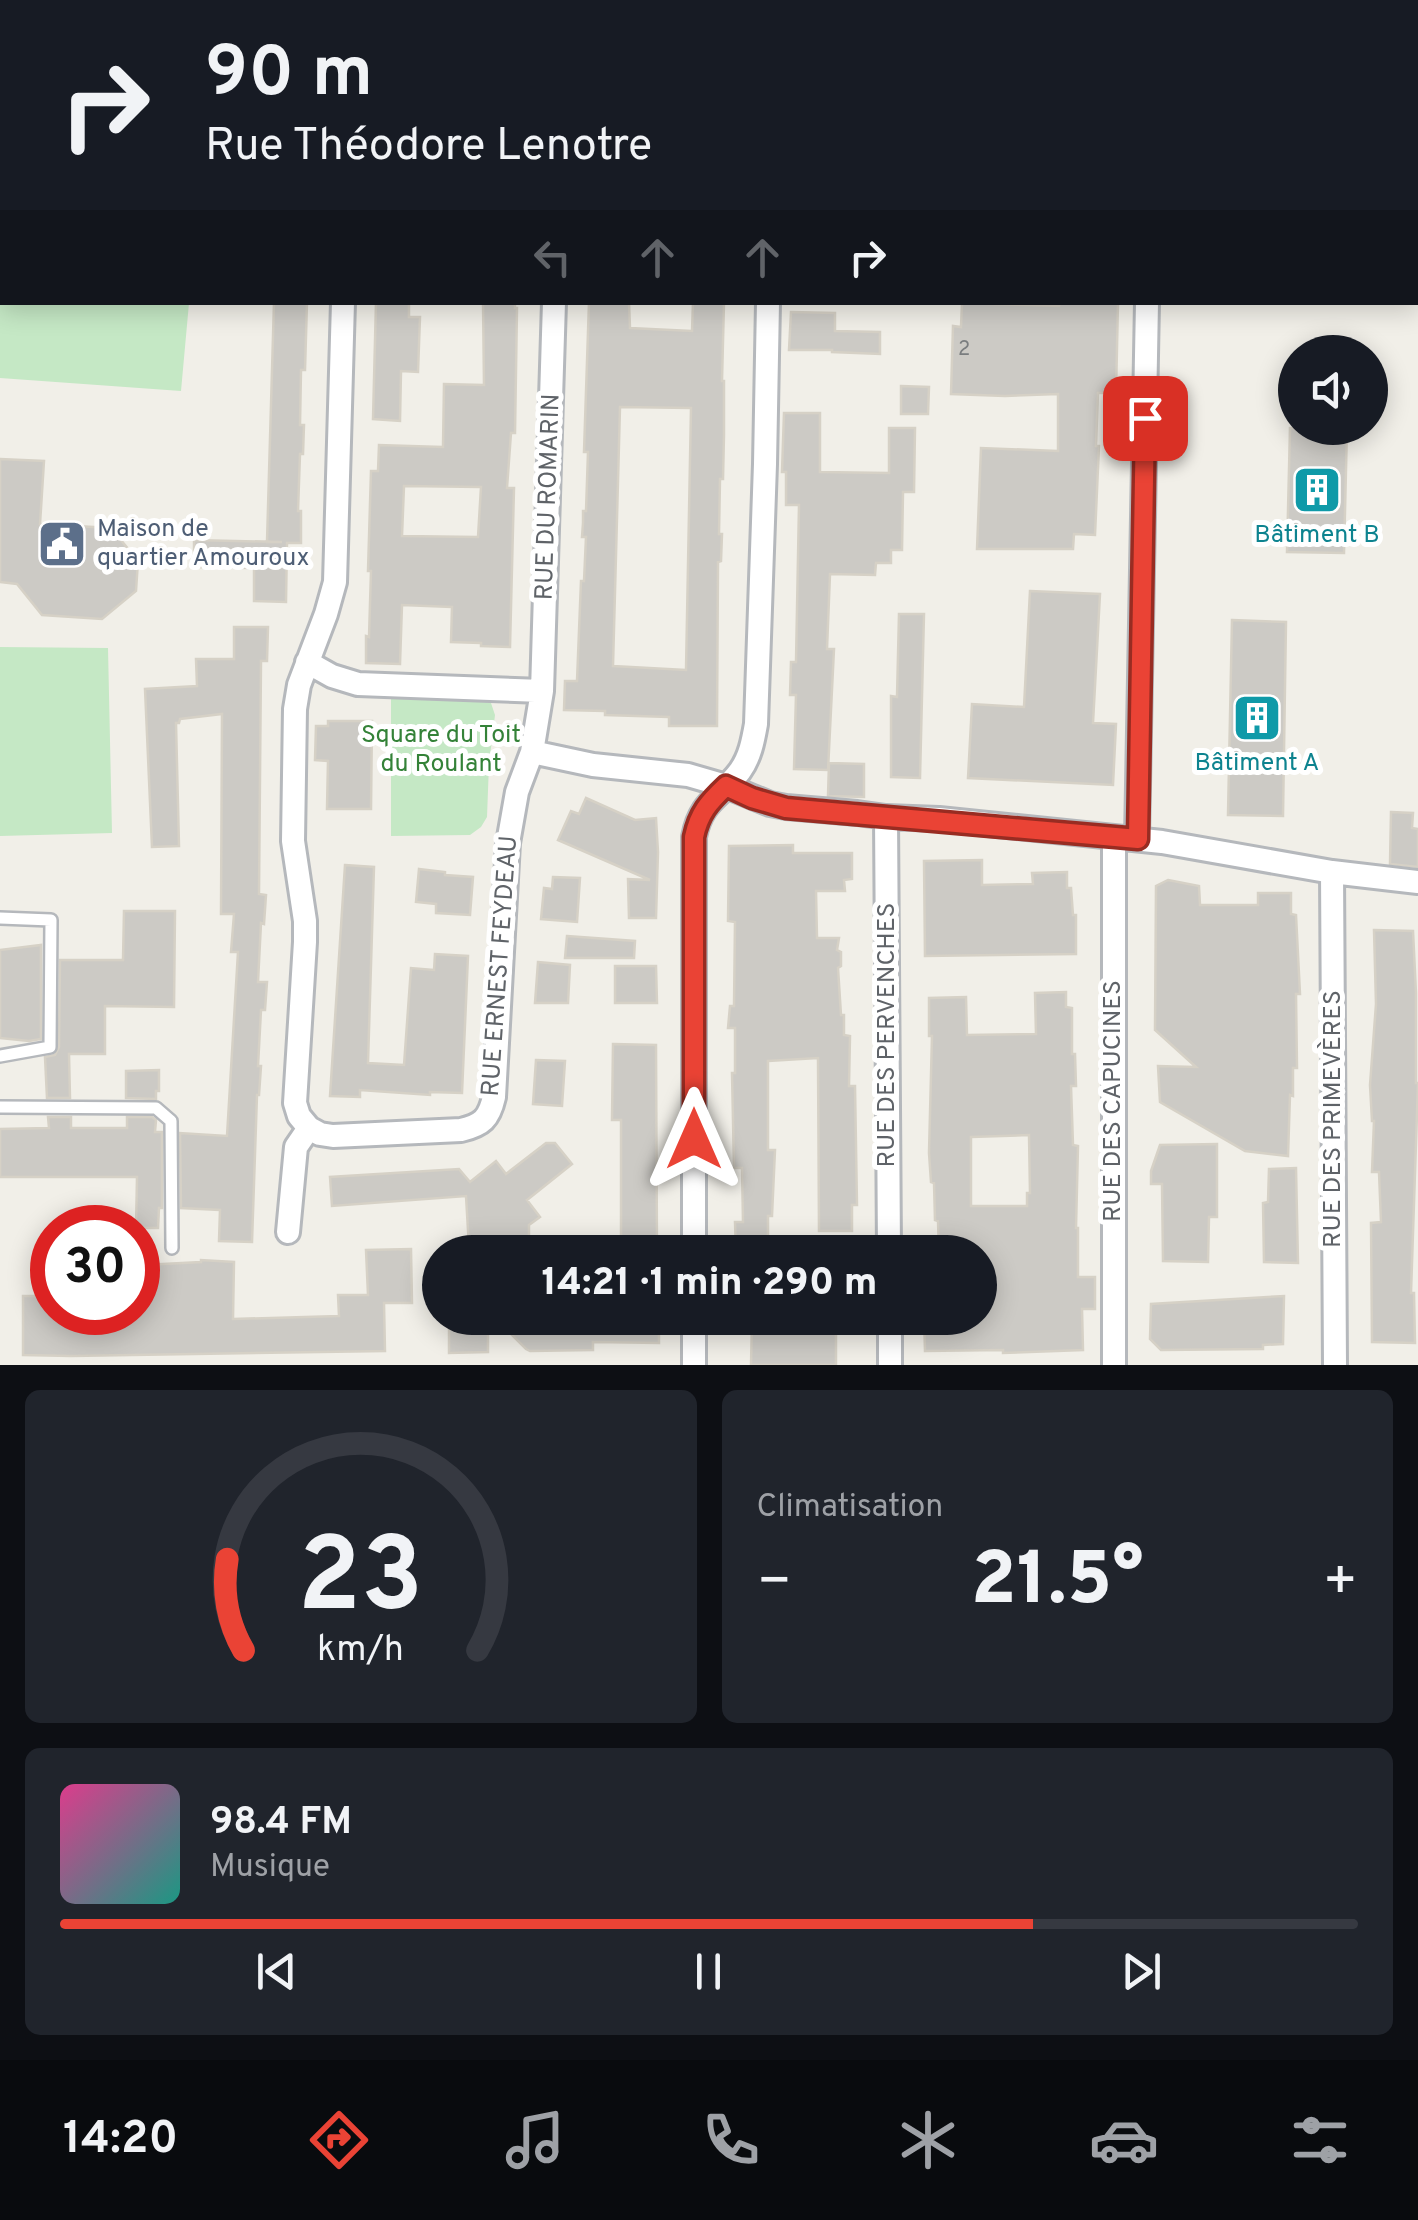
<!DOCTYPE html>
<html lang="fr">
<meta charset="utf-8">
<style>
:root{--surface:#171b24;--page:#20242c;--text:#f1f3f6;--muted:#9ea1a6;--line:#363941;--accent:#ea4335}
body{margin:0;font-family:Overpass,sans-serif;background:var(--page);color:var(--text);height:100vh;display:flex;flex-direction:column;font-size:38px;white-space:nowrap}
*{box-sizing:border-box;margin:0}
p{font-size:32px;color:var(--muted)}
.icon{flex:none;width:55px;height:55px;fill:none;stroke:currentColor;stroke-width:2;stroke-linecap:round;stroke-linejoin:round}
.map{position:relative;height:1365px;overflow:hidden}
.details{display:flex;flex-direction:column;gap:25px;padding:25px;background:#0d0f14;flex:1}
.details>*{flex:none}
.banner{position:absolute;left:0px;top:0px;width:1420px;height:305px;box-shadow:0 5px 25px #0003;background:#171b24;color:var(--text);overflow:hidden}
.fabs{position:absolute;left:1278px;top:335px;display:grid;gap:20px}
.fabs a{display:grid;place-items:center;width:110px;height:110px;border-radius:50%;background:var(--surface);box-shadow:0 5px 25px #0003;font-size:50px}
.speed{position:absolute;left:30px;top:1205px;display:flex;gap:20px;font-size:50px;font-weight:700;text-align:center}
.speed>*{display:grid;place-content:center;width:130px;height:130px;border-radius:50%;background:var(--surface);box-shadow:0 5px 25px #0003;line-height:1}
.speed .limit{border:15px solid #d22;background:#fff;color:#111}
.pin{position:absolute;display:grid;place-items:center;width:85px;height:85px;color:#fff;margin:-42px;border-radius:20px;box-shadow:0 5px 15px #0006}
.me{position:absolute;width:110px;margin:-55px;rotate:0deg;stroke-linejoin:round;filter:drop-shadow(0 0 8px #0008)}
.turn{display:flex;align-items:center;gap:35px;height:210px;padding:0 40px;font-size:45px}
.turn .icon{width:130px;height:130px;stroke-width:2.5}
.turn b{display:block;font-size:70px;line-height:85px}
.lanes{display:flex;align-items:center;height:95px;padding:0 40px;background:#0003;justify-content:center;gap:50px;direction:ltr}
.lanes .off{opacity:.35}
.big{font-size:75px;font-weight:800;line-height:1.1}
.details .widget{flex:1;display:flex;flex-direction:column;justify-content:center;gap:15px;min-width:0;padding:0 35px;border-radius:15px;background:var(--page)}
.details .dial{align-items:center;gap:0}
.dial svg{height:260px;overflow:visible;fill:none;stroke:var(--line);stroke-width:7;stroke-linecap:round;text-anchor:middle}
.dial text{fill:var(--text);stroke:none}
.song{display:flex;align-items:center;gap:30px}
.cover{width:120px;height:120px;border-radius:15px;background:linear-gradient(135deg,hsl(330 70% 55%),hsl(170 70% 35%))}
.played{height:10px;border-radius:5px;background:linear-gradient(90deg,var(--accent) 75%,var(--line) 75%)}
.keys{display:flex;justify-content:space-around;direction:ltr}
.heat{display:flex;justify-content:space-between;align-items:center;font-size:55px;direction:ltr}
.details .tiles{flex:1;display:grid;gap:25px;grid-template-columns:1fr 1fr}
.widget:last-child{grid-column:span 2}
.trip{position:absolute;left:422px;top:1235px;width:575px;height:100px;border-radius:50px;background:var(--surface);box-shadow:0 5px 25px #0003;font-weight:800;line-height:100px;text-align:center}
.tabs{display:flex;height:160px;justify-content:space-around;align-items:center;background:#090b0e;color:var(--muted)}
.tabs .icon{width:70px;height:70px}
.tabs .selected{color:var(--accent)}
.tabs b{font-size:45px;color:var(--text)}
.map>svg:first-child{display:block}
.green{fill:#c5e8c5}
.building{fill:#cccac5;stroke:#d6d1c6;stroke-width:2.5;fill-rule:evenodd}
.lines{fill:none;stroke-linecap:round;stroke-linejoin:round}
.service-casing{stroke:#b5b8bc;stroke-width:16}
.minor-casing{stroke:#b5b8bc;stroke-width:28}
.service{stroke:#fff;stroke-width:11}
.minor{stroke:#fff;stroke-width:22}
.route-casing{stroke:#982c22;stroke-width:25}
.route{stroke:#ea4335;stroke-width:18}
.labels{text-anchor:middle;dominant-baseline:central;stroke-width:10;stroke-linejoin:round;paint-order:stroke}
.number-label{font-size:20px;fill:#7a7d7f}
.street-label{font-size:25px;fill:#5f6368;stroke:#fff}
.service-label{font-size:25px;fill:#4e5e75;stroke:#fff;text-anchor:start}
.culture-label{font-size:25px;fill:#0d838f;stroke:#fff}
.park-label{font-size:25px;fill:#348238;stroke:#fff}
</style>
<div class="map">
<svg width="1418" height="1365" viewBox="0 0 1418 1365">
<rect width="100%" height="100%" fill="#f1efe8"/>
<path class="green" d="M0,0H218L217,2H2V302L189,303L181,391L0,378Z
M0,647L108,648L112,833L0,836Z
M391,695L483,700L491,703L495,715L489,764L487,817L481,827L470,835L391,836Z"/>
<path class="building" d="M274,302H307L305,370H301L300,425H304L303,454H300L298,511H301V543H287L286,602L254,601V568L194,567V540L282,542H267Z
M376,302H409V317H420L418,372L401,371L400,421L373,419Z
M483,302H515V308H517L515,433H511L507,488H514L510,647L481,646V643L451,642L452,607L402,605L400,664L366,663V636L369,637L371,571H368L371,471H378L379,445L443,447L444,384L484,385ZM404,486L481,487L478,537L402,536Z
M589,302H629L630,328L692,331L693,302H724L722,381H724V434L723,479H720L719,534H722L721,561L718,562L717,726H669V717L605,715V711L564,710L565,681H577L581,581H584L586,537H582L583,523V511H586L588,452H584ZM620,407L691,408L686,670L613,666Z
M1060,302H1118L1116,393H1098L1096,446H1099L1095,535L1074,534L1073,549H977L981,448L1058,451V394L1005,396L951,394L953,326L961,327L962,303L1059,306Z
M791,312L835,313V331L880,332V354L832,352V350H789Z
M901,386L929,387L928,414H901Z
M784,413H820V472L889,473V428H915L914,492H903L902,550H891V563H876L875,575L830,574L827,649H834L828,770L794,769L796,695H790L791,662H796L799,505H786V472H782Z
M1290,428H1347L1344,553L1287,552Z
M0,459L44,461L40,524L111,528L138,561L136,591L102,619L42,615L17,584L0,582Z
M1030,591L1100,594L1093,723L1116,724L1113,785L968,778L972,704L1024,707Z
M899,614H924L920,778L891,777V696L897,697Z
M1232,620L1286,622L1283,816L1228,815Z
M234,627H268L267,661H261L259,894L266,895L264,924L261,923L258,982H267L265,1010H261L258,1066H261L259,1095H257L252,1242L219,1241L220,1210L181,1208L180,1133L227,1136L238,952H231L234,914H221L222,714L180,719L179,723H176L179,846L152,847L145,689L197,686L196,659H234Z
M328,721H372L371,809H327L328,761L315,760L316,726H328Z
M829,763L864,764V797L828,796Z
M586,798L635,820L656,818L658,852L656,918H629L628,879L650,880L558,840L571,811L579,814Z
M1391,812L1413,813L1412,828L1418,829V867L1390,864Z
M793,845V853H852V879L844,880L845,891H816L817,938H839L837,950L841,952V966L838,968L841,1015H844V1035L850,1036L849,1086H855L857,1205H852V1231H819L818,1058L768,1061V1150H775L772,1216H768V1252H736L735,1222H743L742,1168H734L732,1073H735V1028H728L730,1006H734L735,922L728,921L729,846Z
M982,860V885L1033,884L1032,873L1067,872V888H1071L1073,915H1076V954L925,956L924,861Z
M345,865L374,867L368,1063L404,1065L411,968L434,970L435,954L468,956L462,1093L430,1092V1095L360,1090V1097L330,1096Z
M419,869L445,872V875L473,877L470,915L436,913V904L416,902Z
M553,877L580,878L577,922L541,919L544,888L552,889Z
M1168,880L1199,886L1200,905H1258V893H1291V914L1296,915L1300,994H1296L1297,1068H1293V1096L1290,1095L1288,1156L1245,1151L1160,1102L1158,1066L1196,1067L1155,1030L1156,886Z
M124,911H175L174,1007L105,1006V1054H69L70,1098H47L45,1057L55,1055L59,1047L60,960H123Z
M1374,930L1413,931L1416,993V1083H1418L1411,1293H1414L1415,1343L1372,1342L1371,1223L1381,1222L1379,1172H1372L1374,1121H1372L1370,1085L1376,1004Z
M567,936L635,941L634,958H565Z
M41,945V1039L29,1041L0,1038V950Z
M538,962L570,965L568,1003H535Z
M615,966H656L657,1003H615Z
M1066,992V1007L1072,1008V1054H1075L1076,1086H1071L1073,1145L1078,1146L1076,1228H1078V1277H1095V1309H1082L1083,1350L1003,1353V1350L925,1351L924,1318H980V1252H939L938,1221L935,1220L934,1183L931,1182L929,1153L932,1036H929V998L966,997L967,1035L1036,1034L1035,993ZM1029,1135L1030,1193H1027V1206H971V1137Z
M613,1044L656,1045L657,1252H621V1120H612Z
M536,1060L565,1061L562,1106L533,1104Z
M159,1070V1091H156V1099L126,1098V1071Z
M48,1117H71V1128H127V1117H152L156,1120L155,1132H162V1208H159L158,1228H136L137,1177H0V1129L49,1128Z
M546,1143H555L572,1164L527,1200L540,1217L529,1225V1252H507V1246L469,1247L466,1196L332,1206L330,1177L459,1169L470,1182L496,1161L506,1174Z
M1217,1144V1217H1209L1208,1262L1163,1261L1162,1184H1151V1171L1160,1145Z
M1296,1168L1298,1263L1264,1262L1263,1203L1268,1202L1269,1169Z
M411,1249L412,1303H384L385,1351L71,1356L23,1355V1296H52V1312H138V1295L144,1296V1265L201,1262V1260L234,1262L233,1319L339,1316L338,1295H368L366,1250Z
M1284,1296L1283,1344L1263,1345V1349L1161,1350L1150,1339L1151,1304Z
M449,1318H488V1352L449,1353Z
M495,1318H659V1343L593,1342V1350L530,1351L526,1349Z
M784,1318H806L811,1326L836,1325V1365H751L752,1320Z"/>
<g class="lines">
<g class="service-casing">
<path id="service" d="M0,918L51,920L50,1047L0,1056
M0,1107L156,1108L171,1121L172,1248"/>
</g>
<g class="minor-casing">
<path id="minor" d="M511,0L543,2
M355,2L356,0
M1152,2V0
M307,662L332,676L358,684L542,691L554,302
M532,752L593,765L688,775L726,786L770,804L786,807L857,813L886,817L939,819L1162,842L1332,872L1418,882
M886,817L889,1252
M1114,837V1365
M1137,839L1147,302
M1332,872L1335,1365
M309,1128L320,1134L333,1136L461,1130C482,1125 489,1119 494,1097L508,843L517,792L532,752L542,691
M288,1232L296,1147L309,1128L299,1116L295,1103L305,942V921L293,841L295,709L299,685L326,614L335,582L343,302
M694,1252V837C701,800 720,798 740,771C750,757 753,741 756,724L765,464L768,302
M694,1318V1365
M890,1318V1365"/>
</g>
<use href="#service" class="service"/>
<use href="#minor" class="minor"/>
</g>
<g class="lines">
<g class="route-casing">
<path id="route" d="M694,1139V837C699,813 709,802 726,786L752,798L786,808L1138,839L1145,418"/>
</g>
<use href="#route" class="route"/>
</g>
<defs>
<g id="building-square" transform="scale(2.5)"><rect x="-9" y="-9" width="18" height="18" rx="4" fill="#0f9aa8" stroke="#fff"/><path d="M-4-6H4V6H1V3H-1V6H-4ZM-2.5-4.3h1.7v1.8h-1.7ZM.8-4.3h1.7v1.8H.8ZM-2.5-1h1.7V.8h-1.7ZM.8-1h1.7V.8H.8Z" fill="#fff"/></g>
<g id="civic-square" transform="scale(2.5)"><rect x="-9" y="-9" width="18" height="18" rx="4" fill="#5c6f8a" stroke="#fff"/><path d="M-.6-6.5H3V-4.5H.6V-3L4-1V1h2V6H-6V1h2V-1L-.6-3ZM-1.2 2.5V6h2.4V2.5Z" fill="#fff"/></g>
</defs>
<g fill-rule="evenodd">
<use href="#building-square" x="1317" y="490"/>
<use href="#civic-square" x="62" y="544"/>
<use href="#building-square" x="1257" y="718"/>
</g>
<g class="labels">
<g class="number-label">
<text x="964" y="350">2</text>
</g>
<g class="street-label">
<text transform="translate(549 497) rotate(-88)">RUE DU ROMARIN</text>
<text transform="translate(501 966) rotate(-86)">RUE ERNEST FEYDEAU</text>
<text transform="translate(888 1035) rotate(-90)">RUE DES PERVENCHES</text>
<text transform="translate(1114 1101) rotate(-90)">RUE DES CAPUCINES</text>
<text transform="translate(1334 1119) rotate(-90)">RUE DES PRIMEVÈRES</text>
</g>
<g class="service-label">
<text x="97" y="530">Maison de<tspan x="97" dy="29">quartier Amouroux</tspan></text>
</g>
<g class="culture-label">
<text x="1317" y="536">Bâtiment B</text>
<text x="1257" y="764">Bâtiment A</text>
</g>
<g class="park-label">
<text x="441" y="736">Square du Toit<tspan x="441" dy="29">du Roulant</tspan></text>
</g>
</g>
</svg>
<div class="fabs">
<a><svg class="icon" aria-label="sound" viewBox="0 0 24 24"><path d="M4 9h4l5-4v14l-5-4H4zM17 9q2 3 0 6"/></svg></a>
</div>
<div class="speed"><div class="limit">30</div></div>
<div class="pin" style="left:1145px;top:418px;background:#d93025"><svg class="icon" aria-label="arrive" viewBox="0 0 24 24"><path d="M6 21V4h12l-3 4 3 4H6"/></svg></div>
<svg class="me" style="left:694px;top:1139px" viewBox="-20 -20 40 40"><path d="M0-17L14 15 0 8-14 15z" fill="#ea4335" stroke="#fff" stroke-width="4"/></svg>
<div class="trip">14:21 · 1 min · 290 m</div>
<div class="banner">
<div class="turn"><svg class="icon" aria-label="right" viewBox="0 0 24 24"><path d="M7 20v-9h11M14 6l5 5-5 5"/></svg><div><b>90 m</b>Rue Théodore Lenotre</div></div>
<div class="lanes"><svg class="icon off" aria-label="left" viewBox="0 0 24 24"><path d="M17 20v-9H6M10 6l-5 5 5 5"/></svg><svg class="icon off" aria-label="ahead" viewBox="0 0 24 24"><path d="M12 20V5M6 11l6-6 6 6"/></svg><svg class="icon off" aria-label="ahead" viewBox="0 0 24 24"><path d="M12 20V5M6 11l6-6 6 6"/></svg><svg class="icon" aria-label="right" viewBox="0 0 24 24"><path d="M7 20v-9h11M14 6l5 5-5 5"/></svg></div>
</div>
</div>
<section class="details">
<div class="tiles">
<div class="widget dial"><svg viewBox="0 0 100 80">
<path d="M14 69A42 42 0 1 1 86 69"/>
<path d="M14 69A42 42 0 0 1 9 41" stroke="#ea4335"/>
<text x="50" y="56" font-size="32" font-weight="700">23</text>
<text x="50" y="72" font-size="11">km/h</text>
</svg></div>
<div class="widget"><p>Climatisation</p>
<div class="heat"><a>−</a><b class="big">21.5°</b><a>+</a></div>
</div>
<div class="widget">
<div class="song"><i class="cover"></i><div><b>98.4 FM</b><p>Musique</p></div></div>
<div class="played"></div>
<div class="keys"><svg class="icon" aria-label="previous" viewBox="0 0 24 24"><path d="M18 5L8 12l10 7zM5 5v14"/></svg><svg class="icon" aria-label="pause" viewBox="0 0 24 24"><path d="M8 5v14M16 5v14"/></svg><svg class="icon" aria-label="next" viewBox="0 0 24 24"><path d="M6 5l10 7-10 7zM19 5v14"/></svg></div>
</div>
</div>
</section>
<nav class="tabs">
<b>14:20</b>
<svg class="icon selected" aria-label="directions" viewBox="0 0 24 24"><path d="M12 3l9 9-9 9-9-9zM9 14v-3h6M13 9l2 2-2 2"/></svg>
<svg class="icon" aria-label="music" viewBox="0 0 24 24"><path d="M9 18V5l10-2v13"/><circle cx="6" cy="18" r="3"/><circle cx="16" cy="16" r="3"/></svg>
<svg class="icon" aria-label="phone" viewBox="0 0 24 24"><path d="M5 4h4l2 5-3 2q2 4 5 5l2-3 5 2v4C11 20 4 13 5 4z"/></svg>
<svg class="icon" aria-label="climate" viewBox="0 0 24 24"><path d="M12 3v18M4 7l16 10M4 17L20 7"/></svg>
<svg class="icon" aria-label="car" viewBox="0 0 24 24"><path d="M5 17H2v-5l4-1 3-4h7l3 4 3 1v5h-3M9 17h6M6 11h13"/><circle cx="7" cy="17" r="2"/><circle cx="17" cy="17" r="2"/></svg>
<svg class="icon" aria-label="filters" viewBox="0 0 24 24"><path d="M4 7h16M4 17h16"/><circle cx="9" cy="7" r="2"/><circle cx="15" cy="17" r="2"/></svg>
</nav>
